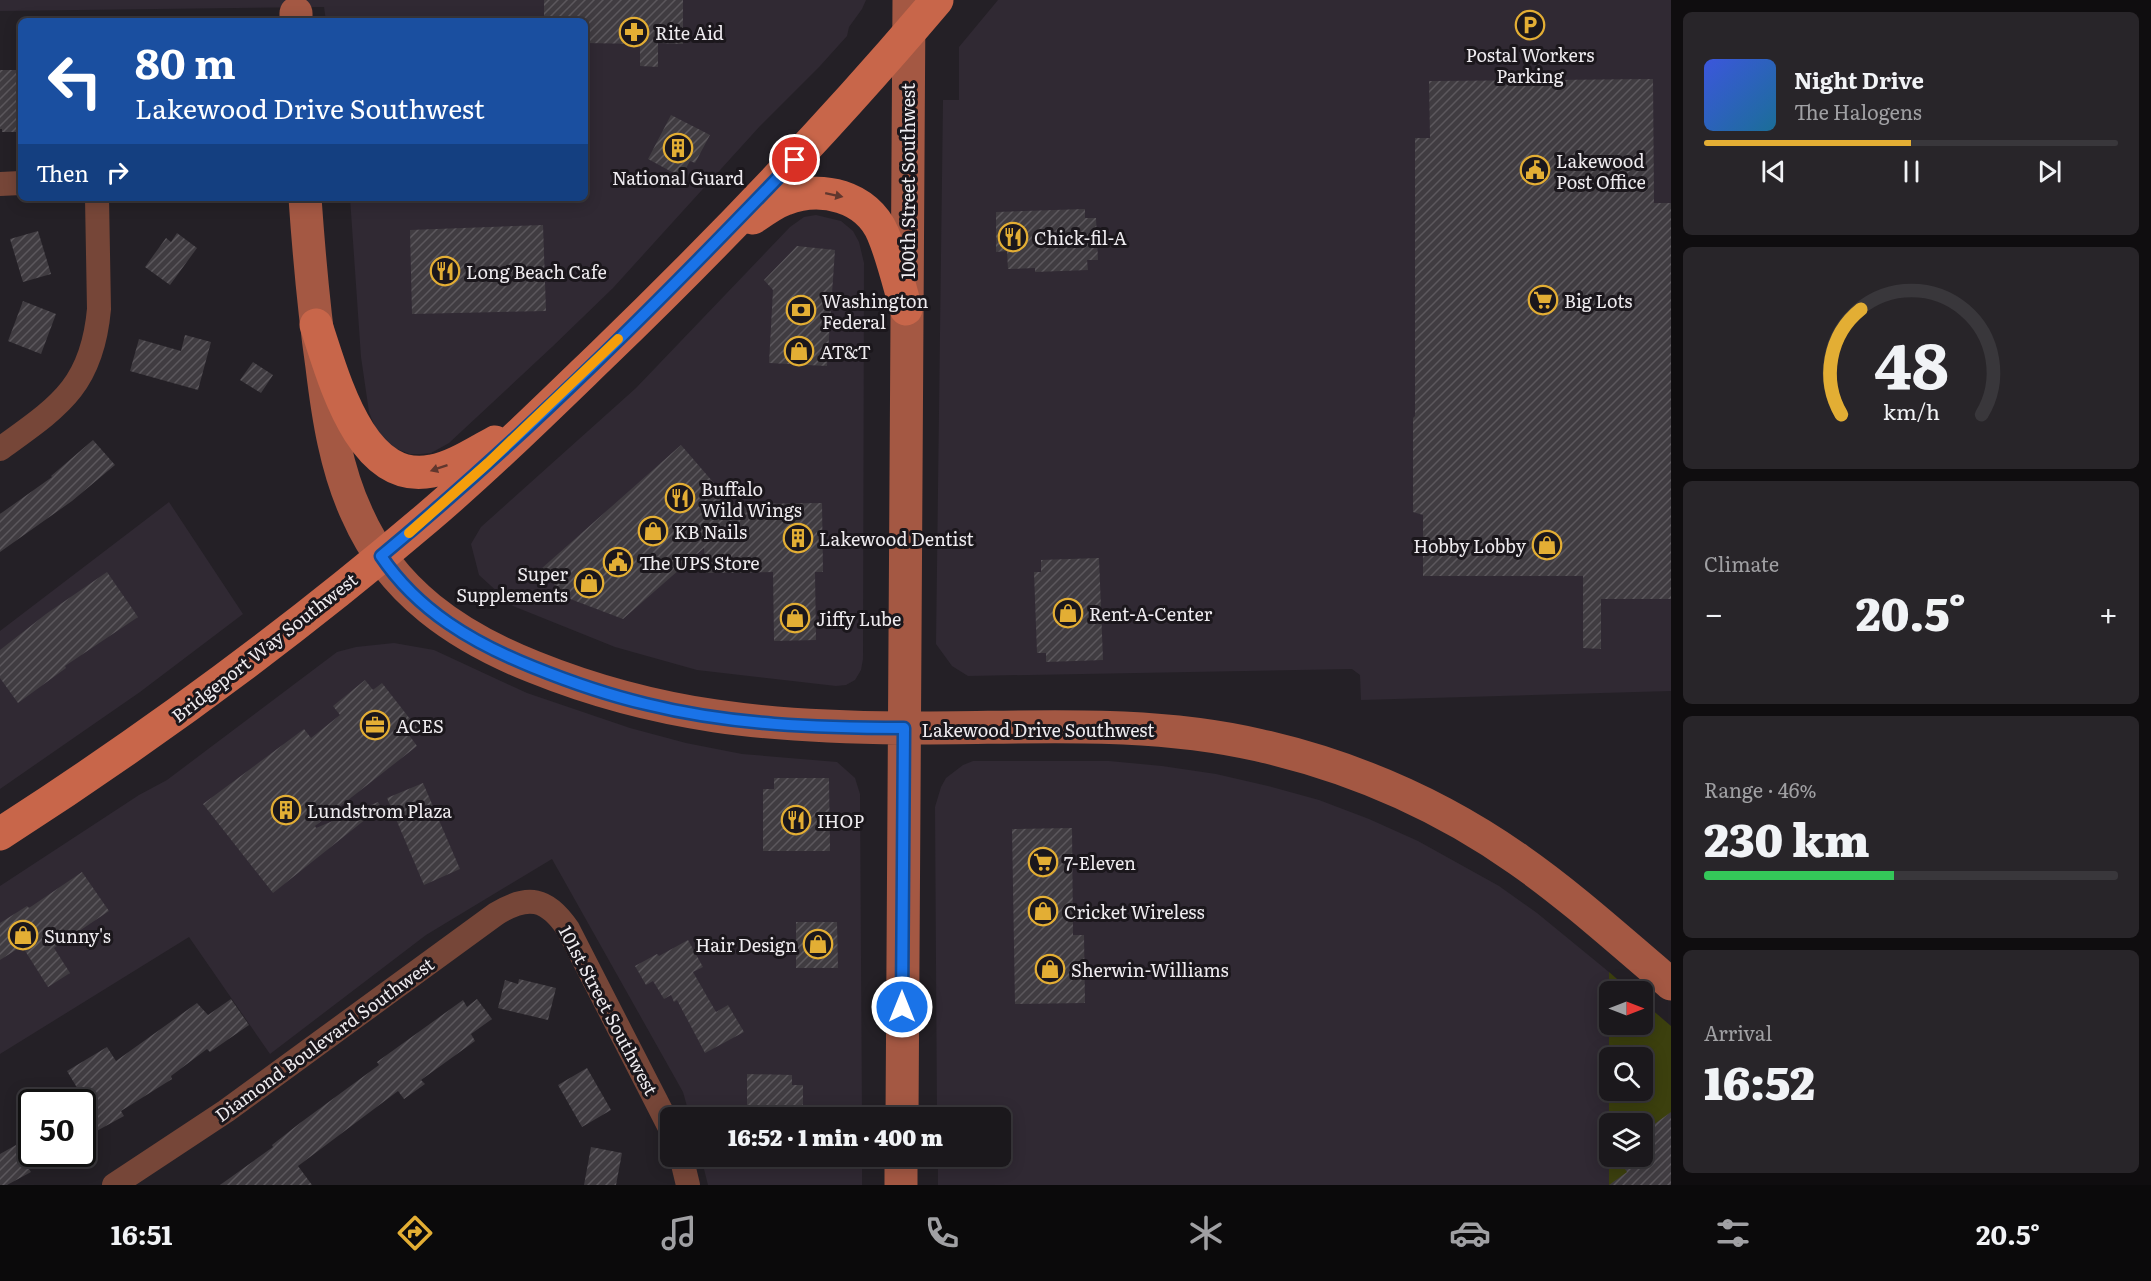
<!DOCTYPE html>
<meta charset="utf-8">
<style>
:root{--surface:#1b181c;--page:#282529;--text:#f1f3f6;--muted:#a0a0a3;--line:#39373b;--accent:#e3ae34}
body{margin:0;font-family:Literata,serif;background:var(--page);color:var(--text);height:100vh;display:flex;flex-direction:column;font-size:22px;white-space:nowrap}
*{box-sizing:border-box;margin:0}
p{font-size:20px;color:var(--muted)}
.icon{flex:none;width:33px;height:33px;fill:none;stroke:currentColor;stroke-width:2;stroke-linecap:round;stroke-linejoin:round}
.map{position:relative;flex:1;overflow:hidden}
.panel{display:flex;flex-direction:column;gap:12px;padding:12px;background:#0f0d0f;width:480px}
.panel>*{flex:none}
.hud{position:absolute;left:18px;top:18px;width:570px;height:183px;border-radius:9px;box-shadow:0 3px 15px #0003,0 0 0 2px var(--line);background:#1a4fa0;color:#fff;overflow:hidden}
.needle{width:39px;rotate:90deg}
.tools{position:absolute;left:1599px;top:981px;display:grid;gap:12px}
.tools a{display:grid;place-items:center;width:54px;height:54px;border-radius:9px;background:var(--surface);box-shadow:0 3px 15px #0003,0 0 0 2px var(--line);font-size:30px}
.speed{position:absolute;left:18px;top:1089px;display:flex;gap:12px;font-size:30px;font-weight:700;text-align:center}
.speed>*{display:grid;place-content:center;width:78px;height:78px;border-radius:50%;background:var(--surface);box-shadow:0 3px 15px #0003,0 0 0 2px var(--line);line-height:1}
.speed .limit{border:3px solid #111;border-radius:9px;background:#fff;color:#111}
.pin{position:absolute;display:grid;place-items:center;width:51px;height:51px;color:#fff;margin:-26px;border:3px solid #fff;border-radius:50%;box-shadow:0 2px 6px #0007}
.me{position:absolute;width:66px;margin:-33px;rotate:0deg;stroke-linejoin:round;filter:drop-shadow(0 0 4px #0008)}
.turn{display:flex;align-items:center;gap:21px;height:126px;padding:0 18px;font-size:27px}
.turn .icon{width:78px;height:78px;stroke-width:2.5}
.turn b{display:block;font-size:42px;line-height:51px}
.then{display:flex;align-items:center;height:57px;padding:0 18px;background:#0003;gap:12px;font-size:22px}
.big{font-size:45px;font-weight:800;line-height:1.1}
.panel .card{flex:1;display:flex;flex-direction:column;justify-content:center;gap:9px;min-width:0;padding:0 21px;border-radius:9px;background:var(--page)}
.panel .dial{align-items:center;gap:0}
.dial svg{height:156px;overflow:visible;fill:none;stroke:var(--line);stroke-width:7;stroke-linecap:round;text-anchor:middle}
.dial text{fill:var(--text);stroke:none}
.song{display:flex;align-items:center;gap:18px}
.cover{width:72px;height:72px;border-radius:9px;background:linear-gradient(135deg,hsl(230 70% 55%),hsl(200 70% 35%))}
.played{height:6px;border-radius:3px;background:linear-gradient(90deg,var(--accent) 50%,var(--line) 50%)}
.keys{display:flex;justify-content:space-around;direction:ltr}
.heat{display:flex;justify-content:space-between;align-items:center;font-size:33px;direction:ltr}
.charge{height:9px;border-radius:4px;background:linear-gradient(90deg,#34c759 46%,var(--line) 0)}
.trip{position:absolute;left:660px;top:1107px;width:351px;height:60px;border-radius:9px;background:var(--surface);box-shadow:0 3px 15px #0003,0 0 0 2px var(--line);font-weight:800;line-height:60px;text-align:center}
.tab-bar{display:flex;height:96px;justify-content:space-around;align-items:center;background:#0b0a0b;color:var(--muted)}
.tab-bar .icon{width:42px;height:42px}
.tab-bar .current{color:var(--accent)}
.tab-bar b{font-size:27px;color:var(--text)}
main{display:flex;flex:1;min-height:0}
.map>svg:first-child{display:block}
.built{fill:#302933}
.park{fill:#3c400e;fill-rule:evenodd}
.building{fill:url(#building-hatch)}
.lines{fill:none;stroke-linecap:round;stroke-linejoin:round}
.street{stroke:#764638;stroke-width:24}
.secondary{stroke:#a45843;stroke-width:33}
.primary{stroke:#c8664a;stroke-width:33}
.oneway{fill:#60372e}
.route-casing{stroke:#114b97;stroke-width:15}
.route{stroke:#1a73e8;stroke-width:10}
.slow{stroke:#f59e0b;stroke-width:10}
.labels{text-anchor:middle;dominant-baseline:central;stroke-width:6;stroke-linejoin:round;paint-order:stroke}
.poi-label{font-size:18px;fill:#eeebef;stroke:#1b171c;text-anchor:start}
.street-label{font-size:18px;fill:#eeebef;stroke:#1b171c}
</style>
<main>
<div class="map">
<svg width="1671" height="1185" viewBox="0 0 1671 1185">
<defs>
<pattern id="building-hatch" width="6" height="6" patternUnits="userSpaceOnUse" patternTransform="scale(1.5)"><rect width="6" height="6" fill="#403c41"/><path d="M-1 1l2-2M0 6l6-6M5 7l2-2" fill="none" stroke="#5c585d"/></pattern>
</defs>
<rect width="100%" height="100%" fill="#242026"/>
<path class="built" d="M0,0H866L862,9L849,27L847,36L820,66L760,126L613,288L552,347L449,443L431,453L421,454H410L389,446L379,437L369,412L361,357L350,198H585V21H326L324,7L0,11Z
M998,0H1671V691L1361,700L1360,675L1352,669L968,676L952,666L936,644L943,100H959V47Z
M816,215L841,221L853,231L859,242L864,263L863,659L861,670L855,680L846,685L836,686L697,670L615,647L513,606L479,575L471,544L481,527L636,388L790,227L804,217Z
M169,502L243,614L140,692L0,789V631Z
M394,643L434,650L527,693L630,728L686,743L742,754L837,762L855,778L860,794L862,1117H690L683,1092L552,859L426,935L270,1054L189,937L0,1054V886L139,795L167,780L337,652L356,647Z
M973,761H1109L1162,766L1216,774L1268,786L1319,800L1369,819L1418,841L1499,886L1537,913L1609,972V1185H938V1157L1000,1156V1118H937L935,807L941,787L946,778L963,765Z
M701,1157H862V1185H708Z"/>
<path class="park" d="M1609,972L1631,991L1610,992V1024H1642L1643,1002L1671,1026V1185H1609ZM1610,1058H1642V1090H1610ZM1610,1124H1642V1156H1610Z"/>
<path class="building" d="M544,0H683V44L658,43V67L640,66V44L585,43V21H544Z
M0,70H21V132H2V129H0Z
M1653,79L1654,203H1671V599H1601V649L1583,648V576H1423V515L1413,512V418L1415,416V138H1430L1429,81Z
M671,115L710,135L695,163L690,161L681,177L648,159Z
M1085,209V218H1096L1098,260H1087L1088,270L1035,272V268L1008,269L1007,251L996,252V212Z
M543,225L546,311L412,314L410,230Z
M38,231L51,274L23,282L10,239Z
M177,233L197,248L170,285L145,267L166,238L171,242Z
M797,246L835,250L827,366L769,363L773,290L764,280Z
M23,301L56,314L41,354L8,341Z
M185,335L211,342L198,390L130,371L139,339L181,351Z
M253,362L273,375L261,393L240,380Z
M93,440L115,465L72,501L0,552V514L52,477L51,476Z
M681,445L732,504L822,503L823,572H815L816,640L774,641L773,572L705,573L704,548L623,619L565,597L541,569Z
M1099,558L1103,660L1046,662V653H1037L1034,572H1041V560Z
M107,572L138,617L65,666L66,668L18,703L0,678V650L46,614Z
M365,680L373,690L382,683L417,728L409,735L417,746L315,826L316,828L378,802L381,807L273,893L203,804L304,729L311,738L340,715L333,706Z
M774,778H829L830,851H763V789H774Z
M423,783L460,869L424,885L387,798Z
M1072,828L1073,935H1084L1085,1003L1015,1004L1012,829Z
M82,872L109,911L54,948L70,973L48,987L22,946L0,960V923L27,906L29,908Z
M796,922H837L838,968H796Z
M688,940L703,967L693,972L716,1012L728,1005L744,1032L705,1053L677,1000L674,1002L671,995L664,999L653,981L646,985L635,966L657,954L659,956Z
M519,979L556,988L548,1020L498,1008L505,980L518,984Z
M231,999L249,1025L210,1052L207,1049L171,1076L172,1079L121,1111L124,1116L82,1139V1096L67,1071L107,1047L116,1061L197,1003L208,1015Z
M477,999L492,1019L471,1034L475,1041L421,1080L425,1084L404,1099L398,1091L298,1166L312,1185H220L273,1147L272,1145L300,1123L379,1065L377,1062L463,1000L467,1007Z
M587,1068L611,1110L582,1127L558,1085Z
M747,1074L792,1075V1085H803V1118H747Z
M1671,1112V1185H1609L1627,1172L1616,1156H1642V1133Z
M32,1136V1168L29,1169L31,1172L7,1185H0V1154Z
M591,1147L622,1153L616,1185H584Z"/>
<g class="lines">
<path class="street" d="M0,184L21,183
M0,449C58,407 92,387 99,309L97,198
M681,1156L688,1185
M114,1185L226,1111L496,914C528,894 547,898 568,929L670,1128"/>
<path class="secondary" d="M296,13V21
M305,198C309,255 314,311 322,367C328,417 336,469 357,514C391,592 458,637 534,667C658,717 770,727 902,728C1021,729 1141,718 1258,745C1351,766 1441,805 1519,860C1572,897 1621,942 1671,984
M902,1118L909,0
M901,1185V1156"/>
<path class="primary" d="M753,218C763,211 774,203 785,199C821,185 867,196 883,234C893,258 899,285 906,309
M316,325C333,375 360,486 432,471C454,467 476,452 495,442
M0,834C149,738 292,633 427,518C488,466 545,410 603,354C719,242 832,124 937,0"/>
</g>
<defs><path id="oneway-solid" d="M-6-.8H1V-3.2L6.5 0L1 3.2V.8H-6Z" transform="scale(1.5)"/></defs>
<g class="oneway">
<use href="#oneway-solid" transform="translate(834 195) rotate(12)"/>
<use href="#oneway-solid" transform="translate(439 468) rotate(161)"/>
</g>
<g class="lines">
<g class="route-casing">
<path id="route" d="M795,160C663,298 528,434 381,556C418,611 473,643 533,667C570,682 608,695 646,704C730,725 818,728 904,728L902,1007"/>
</g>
<use href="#route" class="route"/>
<path class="slow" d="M409,533L488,463L618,339"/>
</g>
<defs>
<g id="parking-ring" transform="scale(1.5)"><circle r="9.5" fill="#1b171c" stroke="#e3ae34" stroke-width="1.5"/><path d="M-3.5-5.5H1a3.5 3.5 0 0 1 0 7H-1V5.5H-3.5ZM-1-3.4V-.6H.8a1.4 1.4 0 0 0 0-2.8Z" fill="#e3ae34"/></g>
<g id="pharmacy-ring" transform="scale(1.5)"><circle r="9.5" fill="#1b171c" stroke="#e3ae34" stroke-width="1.5"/><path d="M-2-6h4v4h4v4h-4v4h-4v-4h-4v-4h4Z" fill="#e3ae34"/></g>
<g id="building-ring" transform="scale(1.5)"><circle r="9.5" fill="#1b171c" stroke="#e3ae34" stroke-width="1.5"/><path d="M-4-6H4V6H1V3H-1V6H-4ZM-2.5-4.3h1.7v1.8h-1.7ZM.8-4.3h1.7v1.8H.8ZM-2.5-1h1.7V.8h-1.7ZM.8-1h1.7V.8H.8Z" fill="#e3ae34"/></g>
<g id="civic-ring" transform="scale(1.5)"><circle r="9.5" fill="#1b171c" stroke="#e3ae34" stroke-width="1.5"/><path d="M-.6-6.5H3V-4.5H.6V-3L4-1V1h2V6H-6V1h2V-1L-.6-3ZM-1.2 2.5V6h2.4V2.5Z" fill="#e3ae34"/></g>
<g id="restaurant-ring" transform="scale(1.5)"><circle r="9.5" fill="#1b171c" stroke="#e3ae34" stroke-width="1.5"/><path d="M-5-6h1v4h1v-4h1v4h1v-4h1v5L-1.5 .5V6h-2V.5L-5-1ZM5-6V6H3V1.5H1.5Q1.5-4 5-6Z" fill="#e3ae34"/></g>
<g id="supermarket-ring" transform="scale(1.5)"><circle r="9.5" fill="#1b171c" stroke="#e3ae34" stroke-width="1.5"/><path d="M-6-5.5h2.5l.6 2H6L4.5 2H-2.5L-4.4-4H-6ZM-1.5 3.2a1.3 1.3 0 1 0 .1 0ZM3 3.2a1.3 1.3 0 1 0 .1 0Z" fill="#e3ae34"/></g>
<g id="bank-ring" transform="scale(1.5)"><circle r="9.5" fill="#1b171c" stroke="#e3ae34" stroke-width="1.5"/><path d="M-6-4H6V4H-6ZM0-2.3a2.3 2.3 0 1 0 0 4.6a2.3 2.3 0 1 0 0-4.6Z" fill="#e3ae34"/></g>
<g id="shop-ring" transform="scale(1.5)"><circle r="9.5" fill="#1b171c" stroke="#e3ae34" stroke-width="1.5"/><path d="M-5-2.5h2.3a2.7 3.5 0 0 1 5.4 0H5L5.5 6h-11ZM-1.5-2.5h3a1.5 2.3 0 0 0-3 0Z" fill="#e3ae34"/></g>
<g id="office-ring" transform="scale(1.5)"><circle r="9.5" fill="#1b171c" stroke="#e3ae34" stroke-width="1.5"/><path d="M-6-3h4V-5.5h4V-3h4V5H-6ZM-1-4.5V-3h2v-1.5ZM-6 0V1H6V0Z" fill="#e3ae34"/></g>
</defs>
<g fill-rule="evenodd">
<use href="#parking-ring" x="1530" y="25"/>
<use href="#pharmacy-ring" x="634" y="32"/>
<use href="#building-ring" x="678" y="148"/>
<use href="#civic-ring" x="1535" y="170"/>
<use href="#restaurant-ring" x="1013" y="237"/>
<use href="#restaurant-ring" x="445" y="271"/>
<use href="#supermarket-ring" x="1543" y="300"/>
<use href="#bank-ring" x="801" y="310"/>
<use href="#shop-ring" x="799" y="351"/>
<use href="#restaurant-ring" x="680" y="498"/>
<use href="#shop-ring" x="653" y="531"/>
<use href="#building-ring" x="798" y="538"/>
<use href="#shop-ring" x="1547" y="545"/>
<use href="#civic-ring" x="618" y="562"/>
<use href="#shop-ring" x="589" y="583"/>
<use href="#shop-ring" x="1068" y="613"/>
<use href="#shop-ring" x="795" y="618"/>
<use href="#office-ring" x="375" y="725"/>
<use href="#building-ring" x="286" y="810"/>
<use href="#restaurant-ring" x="796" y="820"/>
<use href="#supermarket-ring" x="1043" y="862"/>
<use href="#shop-ring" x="1043" y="911"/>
<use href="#shop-ring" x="23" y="935"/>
<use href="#shop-ring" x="818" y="944"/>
<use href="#shop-ring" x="1050" y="969"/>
</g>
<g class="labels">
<g class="poi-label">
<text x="655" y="32">Rite Aid</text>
<text x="1530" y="54" text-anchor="middle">Postal Workers<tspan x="1530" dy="21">Parking</tspan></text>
<text x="1556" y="160">Lakewood<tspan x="1556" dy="21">Post Office</tspan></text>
<text x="678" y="177" text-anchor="middle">National Guard</text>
<text x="1034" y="237">Chick-fil-A</text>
<text x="466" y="271">Long Beach Cafe</text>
<text x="822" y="300">Washington<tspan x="822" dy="21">Federal</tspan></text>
<text x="1564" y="300">Big Lots</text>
<text x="820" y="351">AT&amp;T</text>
<text x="701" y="488">Buffalo<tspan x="701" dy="21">Wild Wings</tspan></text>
<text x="674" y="531">KB Nails</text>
<text x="819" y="538">Lakewood Dentist</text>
<text x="1526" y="545" text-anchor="end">Hobby Lobby</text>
<text x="639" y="562">The UPS Store</text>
<text x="568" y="573" text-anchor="end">Super<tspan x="568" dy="21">Supplements</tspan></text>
<text x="1089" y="613">Rent-A-Center</text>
<text x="816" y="618">Jiffy Lube</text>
<text x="396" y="725">ACES</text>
<text x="307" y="810">Lundstrom Plaza</text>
<text x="817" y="820">IHOP</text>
<text x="1064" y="862">7-Eleven</text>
<text x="1064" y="911">Cricket Wireless</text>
<text x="44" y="935">Sunny's</text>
<text x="797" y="944" text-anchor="end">Hair Design</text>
<text x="1071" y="969">Sherwin-Williams</text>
</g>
<g class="street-label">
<text transform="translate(907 181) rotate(-90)">100th Street Southwest</text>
<text transform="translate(264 647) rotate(-38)">Bridgeport Way Southwest</text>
<text x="1038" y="729">Lakewood Drive Southwest</text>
<text transform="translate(609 1010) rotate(62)">101st Street Southwest</text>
<text transform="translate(324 1039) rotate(-36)">Diamond Boulevard Southwest</text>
</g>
</g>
</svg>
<div class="tools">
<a><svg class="needle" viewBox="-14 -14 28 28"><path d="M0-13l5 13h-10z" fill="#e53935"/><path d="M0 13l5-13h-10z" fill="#a0a0a3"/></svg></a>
<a><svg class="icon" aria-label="search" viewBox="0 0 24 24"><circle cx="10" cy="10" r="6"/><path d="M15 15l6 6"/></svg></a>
<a><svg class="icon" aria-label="layers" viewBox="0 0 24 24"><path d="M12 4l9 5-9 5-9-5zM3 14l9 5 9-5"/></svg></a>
</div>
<div class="speed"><div class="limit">50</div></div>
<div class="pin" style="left:795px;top:160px;background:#d93025"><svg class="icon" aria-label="arrive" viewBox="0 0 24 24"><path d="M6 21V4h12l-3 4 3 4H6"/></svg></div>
<svg class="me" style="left:902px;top:1007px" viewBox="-20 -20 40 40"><circle r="17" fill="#1a73e8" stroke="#fff" stroke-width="3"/><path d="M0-11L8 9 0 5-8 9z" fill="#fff"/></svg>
<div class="trip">16:52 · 1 min · 400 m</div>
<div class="hud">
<div class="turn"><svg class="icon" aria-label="left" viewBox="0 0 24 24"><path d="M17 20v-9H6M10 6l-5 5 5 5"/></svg><div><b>80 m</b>Lakewood Drive Southwest</div></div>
<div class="then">Then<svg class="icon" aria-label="right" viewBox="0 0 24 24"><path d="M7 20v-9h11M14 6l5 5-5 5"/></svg></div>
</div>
</div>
<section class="panel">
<div class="card">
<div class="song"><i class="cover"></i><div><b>Night Drive</b><p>The Halogens</p></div></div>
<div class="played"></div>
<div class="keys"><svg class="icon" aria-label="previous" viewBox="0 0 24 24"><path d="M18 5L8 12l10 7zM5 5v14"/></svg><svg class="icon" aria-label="pause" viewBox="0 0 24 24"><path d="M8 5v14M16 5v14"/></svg><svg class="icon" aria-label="next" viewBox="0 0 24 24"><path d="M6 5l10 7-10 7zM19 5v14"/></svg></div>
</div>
<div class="card dial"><svg viewBox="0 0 100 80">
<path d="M14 69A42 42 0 1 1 86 69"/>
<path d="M14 69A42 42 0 0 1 24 15" stroke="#e3ae34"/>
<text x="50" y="56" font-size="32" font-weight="700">48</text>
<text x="50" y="72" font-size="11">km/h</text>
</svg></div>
<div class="card"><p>Climate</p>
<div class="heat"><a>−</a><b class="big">20.5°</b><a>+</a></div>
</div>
<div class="card"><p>Range · 46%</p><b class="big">230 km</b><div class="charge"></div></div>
<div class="card"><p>Arrival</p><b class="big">16:52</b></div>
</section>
</main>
<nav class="tab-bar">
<b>16:51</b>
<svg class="icon current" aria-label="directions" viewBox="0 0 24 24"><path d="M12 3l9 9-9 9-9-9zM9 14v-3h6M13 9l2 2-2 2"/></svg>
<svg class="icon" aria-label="music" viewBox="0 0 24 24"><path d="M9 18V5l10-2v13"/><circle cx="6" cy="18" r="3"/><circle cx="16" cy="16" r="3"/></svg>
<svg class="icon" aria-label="phone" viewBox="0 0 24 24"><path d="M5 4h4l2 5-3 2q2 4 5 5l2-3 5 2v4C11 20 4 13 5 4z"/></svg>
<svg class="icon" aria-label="climate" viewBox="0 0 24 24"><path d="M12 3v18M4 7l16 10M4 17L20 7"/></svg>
<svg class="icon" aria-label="car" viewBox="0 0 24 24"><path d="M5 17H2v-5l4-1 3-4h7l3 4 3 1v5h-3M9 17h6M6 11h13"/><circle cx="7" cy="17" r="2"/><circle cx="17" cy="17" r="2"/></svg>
<svg class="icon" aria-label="filters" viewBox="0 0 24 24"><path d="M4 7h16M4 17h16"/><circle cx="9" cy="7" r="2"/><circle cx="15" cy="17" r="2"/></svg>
<b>20.5°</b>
</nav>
